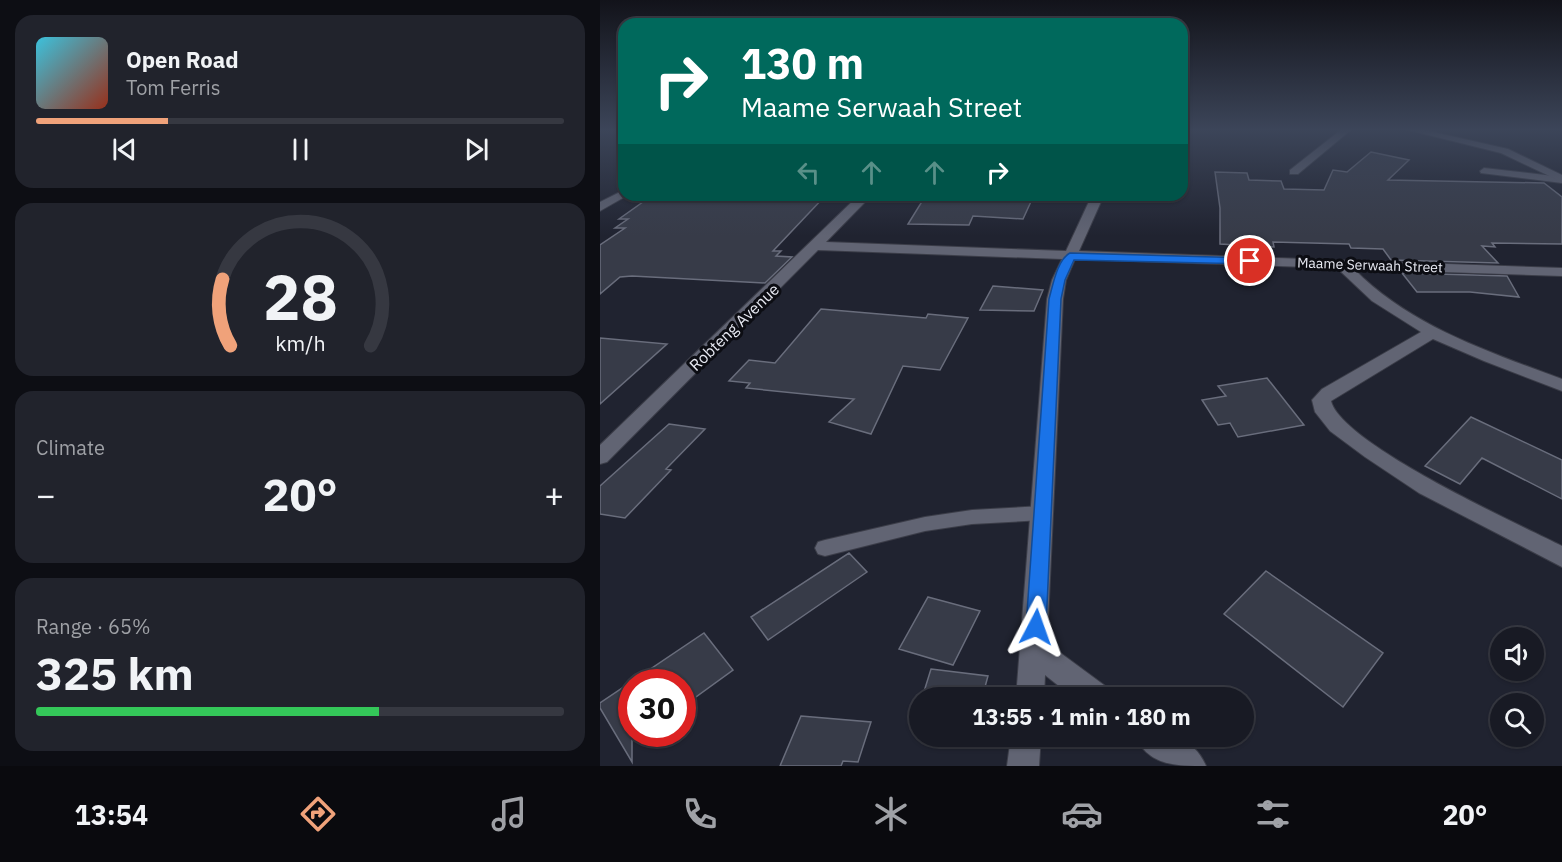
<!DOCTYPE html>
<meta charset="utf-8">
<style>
:root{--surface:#181a24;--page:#21232c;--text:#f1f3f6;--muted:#9fa1a6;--line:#363841;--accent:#f0a27a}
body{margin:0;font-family:"IBM Plex Sans",sans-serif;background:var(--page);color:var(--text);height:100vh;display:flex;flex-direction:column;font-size:22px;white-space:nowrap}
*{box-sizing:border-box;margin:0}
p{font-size:20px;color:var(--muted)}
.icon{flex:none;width:33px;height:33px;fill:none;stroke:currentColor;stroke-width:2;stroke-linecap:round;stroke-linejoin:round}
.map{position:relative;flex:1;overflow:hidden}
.sheet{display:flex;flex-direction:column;gap:15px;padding:15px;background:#0d0e14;width:600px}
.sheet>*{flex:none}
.hud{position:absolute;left:18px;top:18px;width:570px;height:183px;border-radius:18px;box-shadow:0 2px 4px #0004,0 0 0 2px var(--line);background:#00695c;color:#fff;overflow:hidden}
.tools{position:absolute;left:890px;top:627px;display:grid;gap:12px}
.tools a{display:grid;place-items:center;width:54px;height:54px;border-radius:50%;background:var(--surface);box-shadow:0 2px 4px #0004,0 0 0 2px var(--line);font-size:30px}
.speed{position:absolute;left:18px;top:669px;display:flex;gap:12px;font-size:30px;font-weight:700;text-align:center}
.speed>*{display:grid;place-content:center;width:78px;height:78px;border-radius:50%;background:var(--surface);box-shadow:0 2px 4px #0004,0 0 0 2px var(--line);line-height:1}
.speed .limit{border:9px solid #d22;background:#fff;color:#111}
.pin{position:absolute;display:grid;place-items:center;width:51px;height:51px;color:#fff;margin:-26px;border:3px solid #fff;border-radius:50%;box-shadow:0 2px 6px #0007}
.me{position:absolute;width:66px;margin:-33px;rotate:4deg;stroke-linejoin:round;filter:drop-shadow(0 0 4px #0008)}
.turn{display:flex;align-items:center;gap:21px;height:126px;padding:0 24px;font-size:27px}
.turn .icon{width:78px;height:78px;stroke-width:2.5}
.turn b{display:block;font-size:42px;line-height:51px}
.lanes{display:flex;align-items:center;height:57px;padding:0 24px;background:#0003;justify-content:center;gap:30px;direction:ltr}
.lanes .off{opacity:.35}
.big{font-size:45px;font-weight:700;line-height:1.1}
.sheet .tile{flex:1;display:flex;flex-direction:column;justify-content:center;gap:9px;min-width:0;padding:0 21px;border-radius:18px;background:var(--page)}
.sheet .dial{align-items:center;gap:0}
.dial svg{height:156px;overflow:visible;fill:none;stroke:var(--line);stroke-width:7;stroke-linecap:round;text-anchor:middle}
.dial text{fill:var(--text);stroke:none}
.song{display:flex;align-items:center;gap:18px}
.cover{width:72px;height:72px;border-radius:9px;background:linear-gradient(135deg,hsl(190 70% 55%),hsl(10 70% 35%))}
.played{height:6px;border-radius:3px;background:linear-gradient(90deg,var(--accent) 25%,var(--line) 25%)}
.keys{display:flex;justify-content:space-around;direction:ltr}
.heat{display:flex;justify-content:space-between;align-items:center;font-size:33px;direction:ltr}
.charge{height:9px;border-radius:4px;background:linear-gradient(90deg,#34c759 65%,var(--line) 0)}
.trip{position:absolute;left:309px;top:687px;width:345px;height:60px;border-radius:30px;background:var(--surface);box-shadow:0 2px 4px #0004,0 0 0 2px var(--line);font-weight:700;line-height:60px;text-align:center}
.menu{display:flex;height:96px;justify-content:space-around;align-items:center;background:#0a0a0e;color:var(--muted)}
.menu .icon{width:42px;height:42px}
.menu .on{color:var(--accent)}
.menu b{font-size:27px;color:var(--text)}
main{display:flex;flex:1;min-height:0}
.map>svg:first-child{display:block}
.building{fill:#373b48;stroke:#696d7c;stroke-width:1.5}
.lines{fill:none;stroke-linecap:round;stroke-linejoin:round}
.lane-casing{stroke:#3b3d48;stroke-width:2}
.street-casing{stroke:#3b3d48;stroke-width:2}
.lane{fill:#616473;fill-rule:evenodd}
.street{fill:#616473;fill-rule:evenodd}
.route{fill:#1a73e8;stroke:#114b97;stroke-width:1.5}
.labels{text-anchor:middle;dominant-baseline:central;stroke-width:6;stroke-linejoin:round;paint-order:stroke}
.far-street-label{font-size:14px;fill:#e8eaf3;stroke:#0c0d13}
.street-label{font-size:16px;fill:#e8eaf3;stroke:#0c0d13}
</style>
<main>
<section class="sheet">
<div class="tile">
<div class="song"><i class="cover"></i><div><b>Open Road</b><p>Tom Ferris</p></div></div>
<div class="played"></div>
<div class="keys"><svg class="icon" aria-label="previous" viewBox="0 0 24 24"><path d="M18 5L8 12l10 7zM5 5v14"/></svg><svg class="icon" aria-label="pause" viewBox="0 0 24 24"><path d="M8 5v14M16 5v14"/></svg><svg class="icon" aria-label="next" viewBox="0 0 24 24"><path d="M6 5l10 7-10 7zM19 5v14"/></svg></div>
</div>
<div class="tile dial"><svg viewBox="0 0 100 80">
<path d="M14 69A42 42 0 1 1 86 69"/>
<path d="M14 69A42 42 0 0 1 10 35" stroke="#f0a27a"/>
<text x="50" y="56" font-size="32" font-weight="700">28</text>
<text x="50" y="72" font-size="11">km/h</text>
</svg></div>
<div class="tile"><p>Climate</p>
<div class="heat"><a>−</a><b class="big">20°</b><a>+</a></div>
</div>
<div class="tile"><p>Range · 65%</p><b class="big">325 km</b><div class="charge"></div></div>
</section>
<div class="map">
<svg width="962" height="766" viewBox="0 0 962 766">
<rect width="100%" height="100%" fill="#202330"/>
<path class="building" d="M771,152L809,160L788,180L944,183L962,197V244L892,243L895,247L882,246L898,263L791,260L783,249L751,248L749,244L673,242L674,247L620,244V208L615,172L647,173L649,180L681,181L684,189L724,190L733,170L747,172Z
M91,195H226L173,251H181L176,256L192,257L165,283L32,276L20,277L0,294V245L25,228H15L28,219H19L50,197L87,198Z
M326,195H434L423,219L373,216L369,225L308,224Z
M802,273L907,276L919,297L870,292H817Z
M393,286L443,290L434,311L380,310Z
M221,309L326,318L328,314L368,318L340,370L303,366L271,434L229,422L254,399L146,388L150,383L129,381L149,360L175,363Z
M0,338L67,344L0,404Z
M667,378L704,425L638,437L630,423L618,425L602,400L626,396L618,386Z
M871,417L962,460V499L882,458L860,484L825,466Z
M69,424L105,429L66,469L71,470L25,518L0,514V486Z
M249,553L267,572L168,640L151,617Z
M666,571L783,653L743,707L624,614Z
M328,597L380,611L353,665L299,649Z
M104,633L133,670L82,707V682H32V762L0,708V703Z
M331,669L388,676L382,698H322Z
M201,716L271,722L258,762L243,761L241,766H180Z"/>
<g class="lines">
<g class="lane-casing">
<path id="lane" d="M884,168L962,177V183L881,173L880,171Z
M443,506L450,508L452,513L450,518L443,520L372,524L325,531L225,556L218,554L215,548L218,542L225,540L325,517L372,510Z"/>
</g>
<g class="street-casing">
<path id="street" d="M742,129H752L698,174H690V170Z
M804,129H820L908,149L962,175V182L901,153Z
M24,190V195H28L0,211V202Z
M259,195H272L226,242L466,251L492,195H504L479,251L962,268V276L754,269C810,326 889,352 962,379V391L884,361L833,339L731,401C742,444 918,524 962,546V567L819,493L765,457L730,431L715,412L712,400L722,389L821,332L772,301L737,268L475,259L466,280L463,299L447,643L508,688L512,698H474L445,675L444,698H416L447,299L452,280L462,259L218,250L7,462L0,464V445Z
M411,736H441L439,766H407Z
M535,736C565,736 592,733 606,766C576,766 549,766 535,736Z"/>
</g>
<use href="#lane" class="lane"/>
<use href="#street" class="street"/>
</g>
<linearGradient id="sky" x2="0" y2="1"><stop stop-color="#12131a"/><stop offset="0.55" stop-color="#3c4559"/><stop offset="1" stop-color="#3c4559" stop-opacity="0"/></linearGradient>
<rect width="962" height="236" fill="url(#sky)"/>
<path class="route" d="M470,253L650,258L655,261L650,264L474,260L465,280L461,299L446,627L443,634L436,636L429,634L426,627L449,299C453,285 457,260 470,253Z"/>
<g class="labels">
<g class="far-street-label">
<text transform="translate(770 265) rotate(2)">Maame Serwaah Street</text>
</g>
<g class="street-label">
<text transform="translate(134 327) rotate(-44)">Robteng Avenue</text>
</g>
</g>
</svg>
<div class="tools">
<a><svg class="icon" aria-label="sound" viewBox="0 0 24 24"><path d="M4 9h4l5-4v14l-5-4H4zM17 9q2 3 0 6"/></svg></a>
<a><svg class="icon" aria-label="search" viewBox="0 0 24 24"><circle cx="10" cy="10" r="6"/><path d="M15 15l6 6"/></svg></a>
</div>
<div class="speed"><div class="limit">30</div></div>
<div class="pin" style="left:650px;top:261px;background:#d93025"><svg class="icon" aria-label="arrive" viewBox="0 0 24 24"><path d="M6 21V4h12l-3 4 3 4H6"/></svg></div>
<svg class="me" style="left:436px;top:627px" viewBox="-20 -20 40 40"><path d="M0-17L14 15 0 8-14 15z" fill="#1a73e8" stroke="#fff" stroke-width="4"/></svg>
<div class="trip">13:55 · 1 min · 180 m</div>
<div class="hud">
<div class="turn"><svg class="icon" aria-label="right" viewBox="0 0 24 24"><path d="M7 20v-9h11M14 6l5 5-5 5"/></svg><div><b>130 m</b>Maame Serwaah Street</div></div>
<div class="lanes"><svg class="icon off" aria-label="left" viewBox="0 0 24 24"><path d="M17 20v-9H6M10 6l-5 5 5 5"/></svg><svg class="icon off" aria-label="ahead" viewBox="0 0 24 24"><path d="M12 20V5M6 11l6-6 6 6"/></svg><svg class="icon off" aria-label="ahead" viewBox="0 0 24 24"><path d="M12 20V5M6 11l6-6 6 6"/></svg><svg class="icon" aria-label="right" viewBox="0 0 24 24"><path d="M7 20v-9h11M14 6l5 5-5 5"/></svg></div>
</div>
</div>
</main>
<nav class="menu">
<b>13:54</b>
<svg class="icon on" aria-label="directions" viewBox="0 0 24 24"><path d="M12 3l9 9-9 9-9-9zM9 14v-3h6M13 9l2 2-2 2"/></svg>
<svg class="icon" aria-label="music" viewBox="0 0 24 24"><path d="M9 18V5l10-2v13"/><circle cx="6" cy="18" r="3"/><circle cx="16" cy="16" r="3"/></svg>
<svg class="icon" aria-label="phone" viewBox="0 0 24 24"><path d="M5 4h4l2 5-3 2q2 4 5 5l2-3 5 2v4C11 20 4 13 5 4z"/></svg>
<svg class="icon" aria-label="climate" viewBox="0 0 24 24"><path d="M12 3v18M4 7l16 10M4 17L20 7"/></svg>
<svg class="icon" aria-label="car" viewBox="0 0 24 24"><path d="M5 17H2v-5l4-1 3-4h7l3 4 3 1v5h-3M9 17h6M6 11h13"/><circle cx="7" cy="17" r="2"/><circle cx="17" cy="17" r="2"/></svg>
<svg class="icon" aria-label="filters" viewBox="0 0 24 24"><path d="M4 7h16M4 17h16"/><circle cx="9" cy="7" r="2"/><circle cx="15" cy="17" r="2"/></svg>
<b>20°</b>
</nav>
